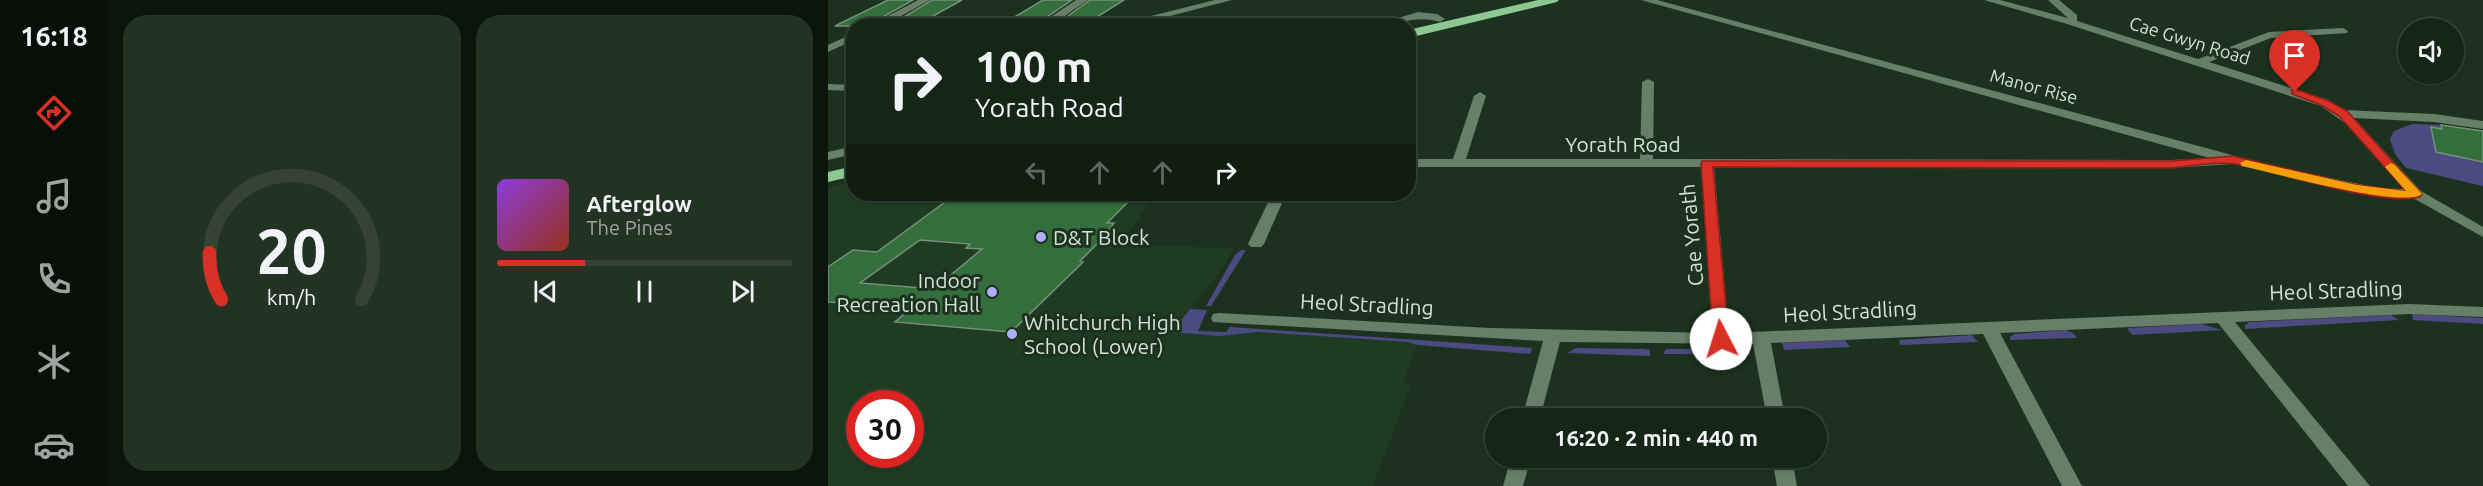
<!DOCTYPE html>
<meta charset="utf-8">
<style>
:root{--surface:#152616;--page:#223223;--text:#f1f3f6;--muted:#9da5a1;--line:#344335;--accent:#d93025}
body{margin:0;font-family:Ubuntu,sans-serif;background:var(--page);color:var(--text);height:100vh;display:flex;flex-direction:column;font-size:22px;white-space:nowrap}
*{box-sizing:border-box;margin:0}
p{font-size:20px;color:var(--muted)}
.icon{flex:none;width:33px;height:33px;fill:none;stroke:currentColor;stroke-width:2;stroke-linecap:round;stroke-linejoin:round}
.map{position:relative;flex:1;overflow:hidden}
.sheet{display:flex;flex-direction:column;gap:15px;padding:15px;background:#0c150c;width:720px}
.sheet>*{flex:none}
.banner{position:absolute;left:18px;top:18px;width:570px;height:183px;border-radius:24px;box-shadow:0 2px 4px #0004,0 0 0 2px var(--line);background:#152616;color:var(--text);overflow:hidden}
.buttons{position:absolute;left:1570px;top:18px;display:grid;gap:12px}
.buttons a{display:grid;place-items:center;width:66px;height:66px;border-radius:50%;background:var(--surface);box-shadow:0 2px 4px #0004,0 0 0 2px var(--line);font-size:30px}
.speed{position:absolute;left:18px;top:390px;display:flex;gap:12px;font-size:30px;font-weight:700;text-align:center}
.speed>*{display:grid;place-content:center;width:78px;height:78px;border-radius:50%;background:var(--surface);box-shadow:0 2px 4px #0004,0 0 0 2px var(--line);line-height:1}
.speed .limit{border:9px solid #d22;background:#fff;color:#111}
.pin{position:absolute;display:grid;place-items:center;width:51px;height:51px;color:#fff;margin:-62px -26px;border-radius:50% 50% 50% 0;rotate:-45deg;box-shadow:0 0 6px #0007}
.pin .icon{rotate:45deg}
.me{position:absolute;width:66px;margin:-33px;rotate:355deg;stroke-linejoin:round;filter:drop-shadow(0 0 4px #0008)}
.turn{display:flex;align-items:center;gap:21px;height:126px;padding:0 30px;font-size:27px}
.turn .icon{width:78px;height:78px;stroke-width:2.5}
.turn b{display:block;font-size:42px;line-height:51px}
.lanes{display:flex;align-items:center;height:57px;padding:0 30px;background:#0003;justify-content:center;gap:30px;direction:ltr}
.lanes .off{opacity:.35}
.sheet .widget{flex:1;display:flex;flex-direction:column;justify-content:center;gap:9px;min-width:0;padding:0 21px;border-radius:24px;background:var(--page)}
.sheet .dial{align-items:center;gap:0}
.dial svg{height:156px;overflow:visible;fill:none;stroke:var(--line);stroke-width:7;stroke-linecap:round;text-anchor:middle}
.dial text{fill:var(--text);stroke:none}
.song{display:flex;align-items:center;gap:18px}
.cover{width:72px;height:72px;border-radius:9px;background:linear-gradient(135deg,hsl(270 70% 55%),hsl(10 70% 35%))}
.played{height:6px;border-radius:3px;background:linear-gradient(90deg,var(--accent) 30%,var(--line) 30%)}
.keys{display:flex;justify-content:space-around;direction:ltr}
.sheet .tiles{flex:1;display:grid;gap:15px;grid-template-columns:repeat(2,1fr)}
.trip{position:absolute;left:657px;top:408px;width:342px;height:60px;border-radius:30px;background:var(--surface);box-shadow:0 2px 4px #0004,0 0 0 2px var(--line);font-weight:700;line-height:60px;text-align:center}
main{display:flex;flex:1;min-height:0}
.tab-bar{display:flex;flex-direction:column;width:108px;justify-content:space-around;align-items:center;background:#080f09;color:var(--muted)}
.tab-bar .icon{width:42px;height:42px}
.tab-bar .active{color:var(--accent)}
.tab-bar b{font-size:27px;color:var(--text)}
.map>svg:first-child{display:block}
.built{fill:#1f3b22;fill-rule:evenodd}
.green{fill:#4b4b81}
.building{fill:#336e3c;stroke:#779079;stroke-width:1.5;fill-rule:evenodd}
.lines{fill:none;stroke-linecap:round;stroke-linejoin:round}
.street{fill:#677f68;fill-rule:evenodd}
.highway{fill:#8dc893;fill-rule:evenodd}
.route{fill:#d93025;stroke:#8d1f18;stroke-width:1.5}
.slow{fill:#f59e0b}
.poi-dot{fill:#adaffb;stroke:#1c321e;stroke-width:2}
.labels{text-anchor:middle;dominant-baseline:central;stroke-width:6;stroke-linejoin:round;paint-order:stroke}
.far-street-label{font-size:18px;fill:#d4e1d5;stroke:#1c321e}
.street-label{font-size:21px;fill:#d4e1d5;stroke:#1c321e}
.poi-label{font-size:21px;fill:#d4e1d5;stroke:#1c321e;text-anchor:start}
</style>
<main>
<nav class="tab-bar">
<b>16:18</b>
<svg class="icon active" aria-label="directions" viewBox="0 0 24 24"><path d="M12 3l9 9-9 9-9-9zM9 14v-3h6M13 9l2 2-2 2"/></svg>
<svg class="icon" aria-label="music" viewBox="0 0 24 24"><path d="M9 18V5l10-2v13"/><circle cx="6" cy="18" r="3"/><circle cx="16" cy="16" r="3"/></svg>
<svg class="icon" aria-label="phone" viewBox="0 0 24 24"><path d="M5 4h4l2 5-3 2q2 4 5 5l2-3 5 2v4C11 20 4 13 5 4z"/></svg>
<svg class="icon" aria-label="climate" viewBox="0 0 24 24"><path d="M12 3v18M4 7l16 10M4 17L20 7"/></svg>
<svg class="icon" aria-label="car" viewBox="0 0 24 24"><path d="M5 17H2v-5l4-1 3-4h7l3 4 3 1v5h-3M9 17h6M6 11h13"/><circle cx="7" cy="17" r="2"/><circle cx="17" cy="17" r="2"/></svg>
</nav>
<section class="sheet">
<div class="tiles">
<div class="widget dial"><svg viewBox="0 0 100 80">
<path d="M14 69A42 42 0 1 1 86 69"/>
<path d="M14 69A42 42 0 0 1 8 45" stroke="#d93025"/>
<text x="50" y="56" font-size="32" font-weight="700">20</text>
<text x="50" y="72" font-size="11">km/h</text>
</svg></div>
<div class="widget">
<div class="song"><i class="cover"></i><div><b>Afterglow</b><p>The Pines</p></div></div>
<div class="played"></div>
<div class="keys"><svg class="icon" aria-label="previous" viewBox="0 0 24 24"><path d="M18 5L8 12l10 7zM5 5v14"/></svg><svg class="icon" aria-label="pause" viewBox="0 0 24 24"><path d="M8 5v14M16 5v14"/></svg><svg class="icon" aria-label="next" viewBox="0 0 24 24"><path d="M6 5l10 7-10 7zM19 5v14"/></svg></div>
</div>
</div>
</section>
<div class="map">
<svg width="1655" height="486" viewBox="0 0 1655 486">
<rect width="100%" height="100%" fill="#1c321e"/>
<path class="built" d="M25,181L26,194H327L292,245L406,248L394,269L344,332L391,336L429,332L580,342L589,345L575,383L583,384L545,486H0V187ZM32,404H82V454H32Z"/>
<path class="green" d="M1584,124L1613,125L1655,131V186L1578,168L1567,154L1562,139L1566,131Z
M413,250H418L383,306H378L407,255Z
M362,309L379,310L370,331L398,332L402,327L704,348L702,354L589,345L580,342L429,332L391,336L344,332Z
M1584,314L1655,318V324L1585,320Z
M1563,315L1571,320L1417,329V325L1422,322Z
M1373,324L1394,330L1304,335L1299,328Z
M1238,330L1245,333L1249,338L1182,340V337L1186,334Z
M1144,335L1150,342L1072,345L1071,340Z
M1017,340L1022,347L956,350L954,343Z
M748,348L816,349L822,350V357L821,356L739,353Z
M838,349H915L920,354H835Z"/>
<path class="building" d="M60,0H85L39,26H7Z
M104,0H134L87,26H61Z
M215,0H244L213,21L183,19Z
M262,0H296L261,22L233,21Z
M1613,125L1655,131V162L1608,152L1603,127L1614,129Z
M128,194H308L279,223H286L282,228H285L252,261L255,262L183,332L67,322L83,308L0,302V267L25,250L49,252ZM92,240L142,244L138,248L154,249L106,289L32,283Z"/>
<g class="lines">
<path class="street" d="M90,0H102L55,26H41Z
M248,0H260L222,26H209Z
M387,0H404L303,26H283Z
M813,0H829L1441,165L1550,188L1576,189L1521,126L1493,106L1239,24L1156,0H1172L1240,18L1220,0H1231L1249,15V21L1370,59L1441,32L1515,28L1520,31L1519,33L1443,38L1381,62L1501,100L1515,110L1606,114L1655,121V129L1606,122L1526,118L1593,191L1655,227V237L1585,198L1550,196L1405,164L1343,168L886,167L901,333L1581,304L1655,307V317L1581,314L1407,322L1542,486H1520L1390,323L1172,333L1254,486H1234L1155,334L943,343L957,418H939L925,344L732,342L712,418H694L715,341L385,322L383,318L385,314L391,313L662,328L884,333L873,167H580V159H625L646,96L652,92L658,96L638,159H812L814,82L820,79L826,82L825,159L1343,160L1382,158Z
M590,12L609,14L617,19L612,22C587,14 570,26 544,26Z
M26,33V40L0,52V45Z
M0,84L26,85V91L0,90Z
M26,146V154L0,160V152Z
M444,194H458L436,244L433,247H423L420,244Z
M683,458H703L695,486H675Z
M944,458H964L969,486H949Z"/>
<path class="highway" d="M710,0H731L729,2L580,38V30Z
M26,166V176L0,182V172Z"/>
</g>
<path class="route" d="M1467,89L1501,101L1519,111L1592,192L1594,194L1592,197C1550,207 1454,172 1407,164C1388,161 1363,166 1343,168L885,167L901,339L899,343H888L885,339L873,164L874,161H1343L1405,156L1529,185L1578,191L1511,116L1493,105L1464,94V90Z"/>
<path class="slow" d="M1418,160L1529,185L1578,191L1557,167L1563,163L1567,165L1594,194C1578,209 1441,172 1414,166L1412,163Z"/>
<g class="poi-dot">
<circle cx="213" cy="237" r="6"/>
<circle cx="164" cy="292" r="6"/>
<circle cx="184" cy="334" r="6"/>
</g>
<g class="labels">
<g class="far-street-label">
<text transform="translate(1362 40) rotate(17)">Cae Gwyn Road</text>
<text transform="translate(1206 86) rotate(15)">Manor Rise</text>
</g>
<g class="street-label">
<text x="795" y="144">Yorath Road</text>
<text transform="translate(863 235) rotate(-95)">Cae Yorath</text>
<text transform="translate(1508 290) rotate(-2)">Heol Stradling</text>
<text transform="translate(539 304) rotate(3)">Heol Stradling</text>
<text transform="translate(1022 311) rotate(-3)">Heol Stradling</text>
</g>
<g class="poi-label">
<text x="225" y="237">D&amp;T Block</text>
<text x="152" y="280" text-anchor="end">Indoor<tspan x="152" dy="24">Recreation Hall</tspan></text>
<text x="196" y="322">Whitchurch High<tspan x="196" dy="24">School (Lower)</tspan></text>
</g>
</g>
</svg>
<div class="buttons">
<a><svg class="icon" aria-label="sound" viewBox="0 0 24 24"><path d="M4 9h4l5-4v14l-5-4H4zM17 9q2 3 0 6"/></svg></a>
</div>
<div class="speed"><div class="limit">30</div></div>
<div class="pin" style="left:1467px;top:92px;background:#d93025"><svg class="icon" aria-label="arrive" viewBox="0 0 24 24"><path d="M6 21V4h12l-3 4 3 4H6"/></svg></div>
<svg class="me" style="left:893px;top:339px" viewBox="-20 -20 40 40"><circle r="19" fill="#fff"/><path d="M0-13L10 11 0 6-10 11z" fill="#d93025"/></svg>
<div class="trip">16:20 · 2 min · 440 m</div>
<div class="banner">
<div class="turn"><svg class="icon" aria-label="right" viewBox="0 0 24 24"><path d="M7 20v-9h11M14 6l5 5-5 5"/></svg><div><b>100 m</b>Yorath Road</div></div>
<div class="lanes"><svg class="icon off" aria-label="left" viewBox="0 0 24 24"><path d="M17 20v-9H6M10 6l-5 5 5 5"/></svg><svg class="icon off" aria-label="ahead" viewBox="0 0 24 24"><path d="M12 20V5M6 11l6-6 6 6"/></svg><svg class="icon off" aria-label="ahead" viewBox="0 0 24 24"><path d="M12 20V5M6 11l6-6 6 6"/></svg><svg class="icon" aria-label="right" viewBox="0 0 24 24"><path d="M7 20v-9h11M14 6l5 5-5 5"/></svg></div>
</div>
</div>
</main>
